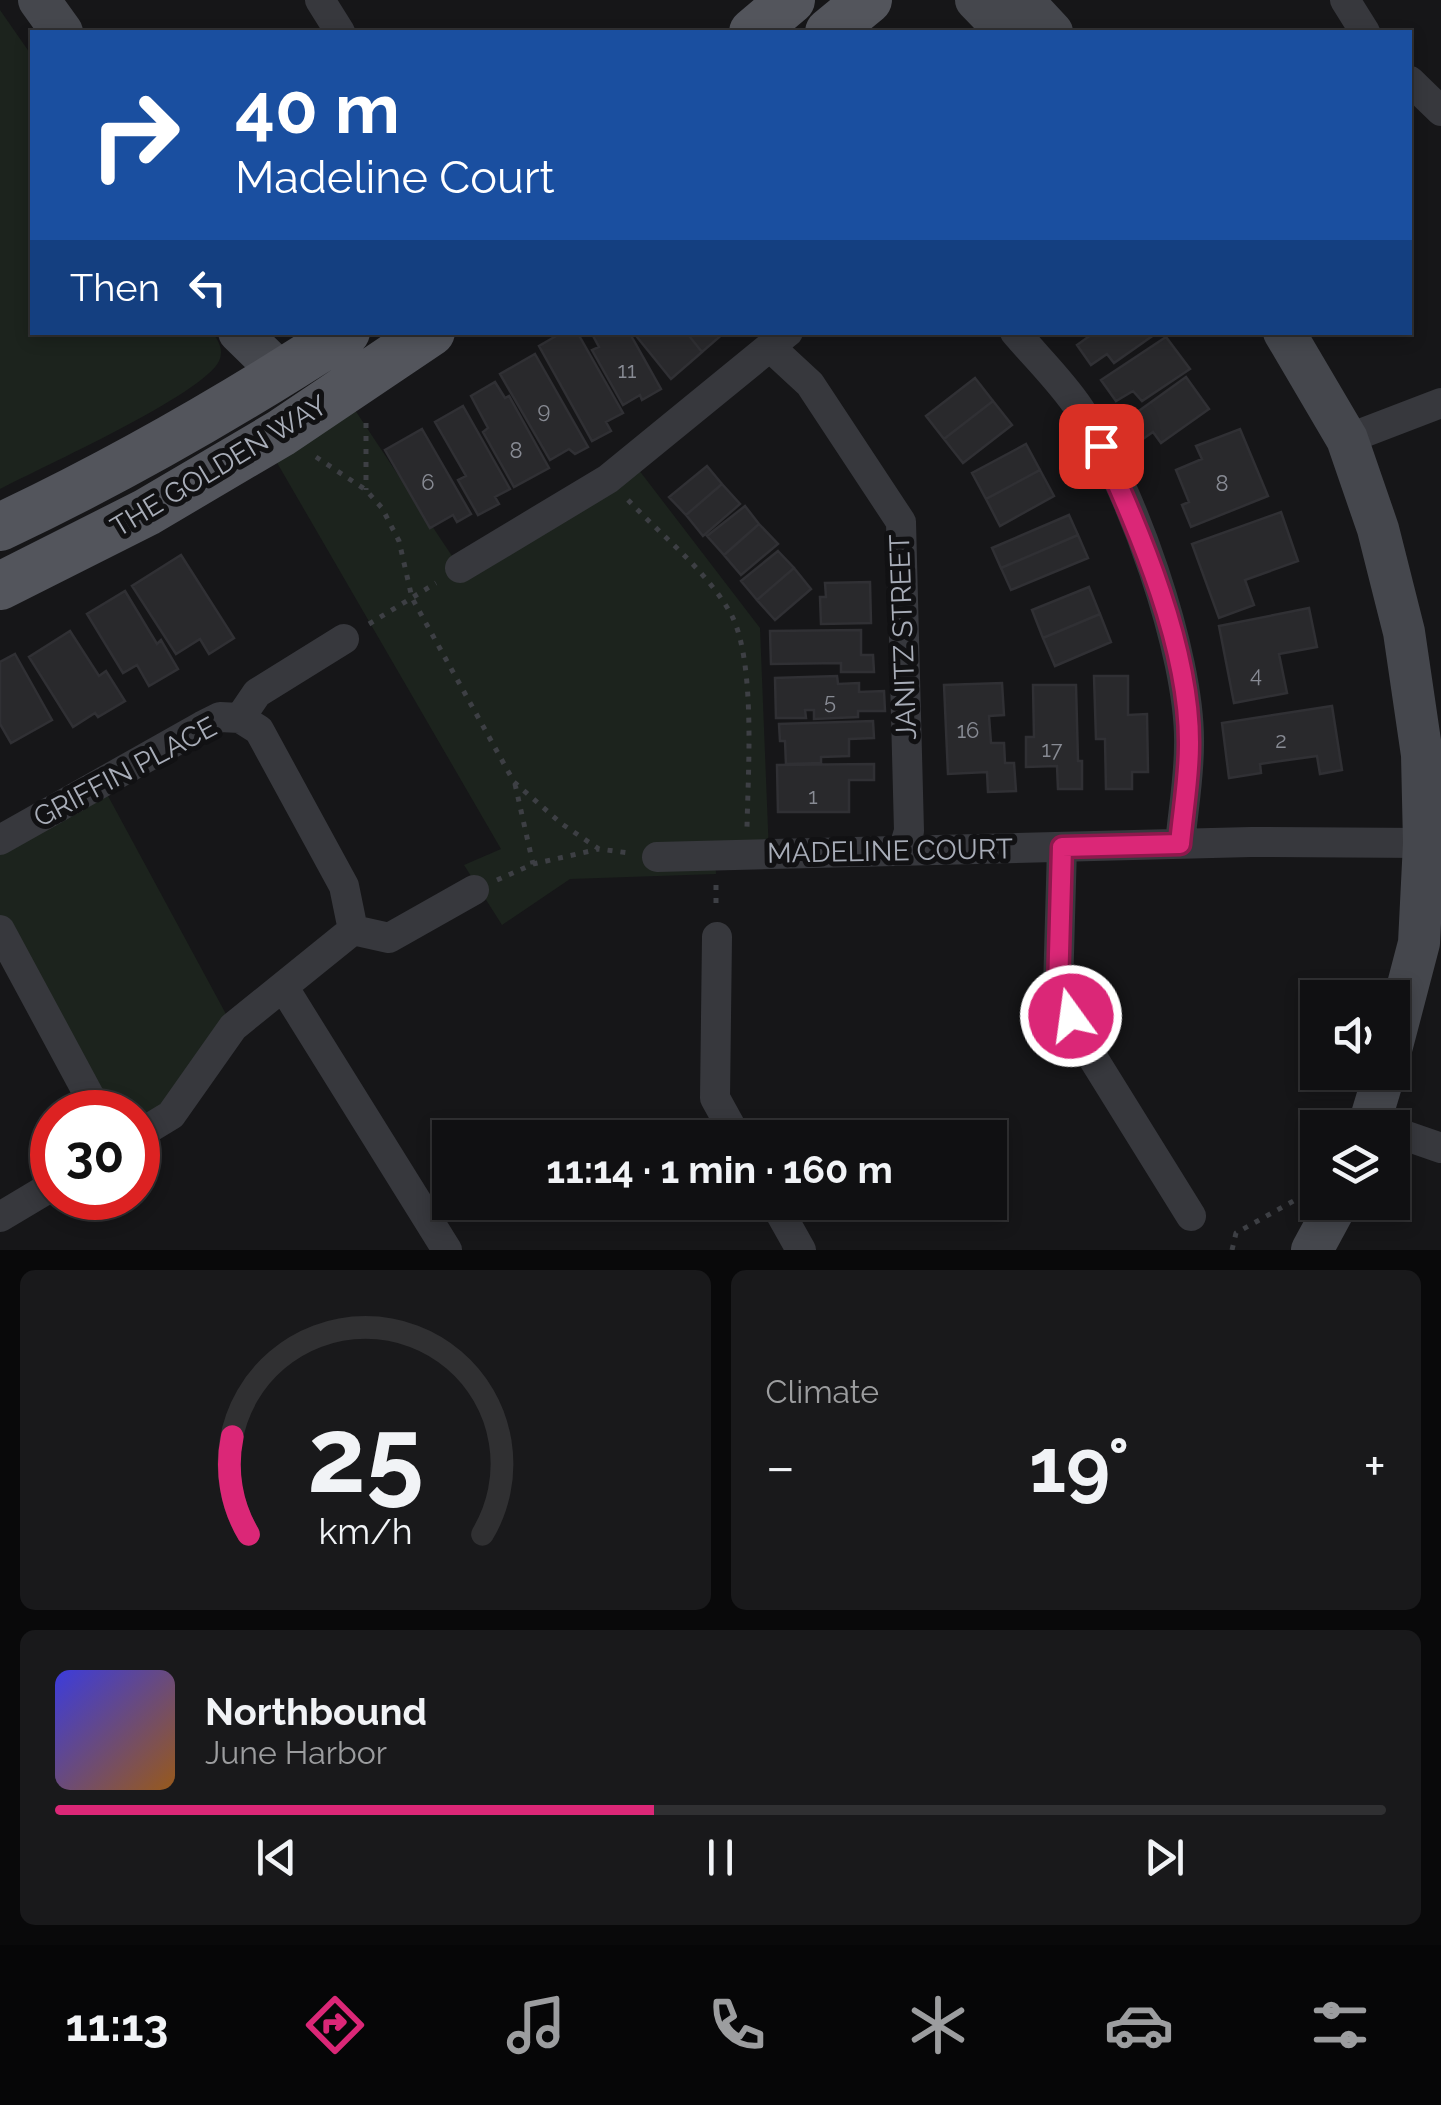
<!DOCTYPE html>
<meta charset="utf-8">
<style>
:root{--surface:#101012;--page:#19191b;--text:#f1f3f6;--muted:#9c9d9f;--line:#303032;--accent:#db2777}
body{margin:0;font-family:Raleway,sans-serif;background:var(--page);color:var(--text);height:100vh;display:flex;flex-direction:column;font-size:38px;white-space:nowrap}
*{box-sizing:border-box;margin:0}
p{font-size:32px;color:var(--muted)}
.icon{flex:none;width:55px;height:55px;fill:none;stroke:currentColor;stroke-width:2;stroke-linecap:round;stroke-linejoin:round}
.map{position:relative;height:1250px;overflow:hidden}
.side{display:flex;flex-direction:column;gap:20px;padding:20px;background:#09090a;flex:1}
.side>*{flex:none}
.hud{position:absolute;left:30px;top:30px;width:1382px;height:305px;border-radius:0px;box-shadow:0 5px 15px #0003,0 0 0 2px var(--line);background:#1a4fa0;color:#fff;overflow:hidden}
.controls{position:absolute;left:1300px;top:980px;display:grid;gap:20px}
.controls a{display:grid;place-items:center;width:110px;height:110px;border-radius:0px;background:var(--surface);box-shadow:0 5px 15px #0003,0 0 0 2px var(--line);font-size:50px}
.speed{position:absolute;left:30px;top:1090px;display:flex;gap:20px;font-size:50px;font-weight:700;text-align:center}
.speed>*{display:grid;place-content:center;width:130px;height:130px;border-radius:50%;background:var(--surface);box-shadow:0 5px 15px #0003,0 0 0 2px var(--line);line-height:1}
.speed .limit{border:15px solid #d22;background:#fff;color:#111}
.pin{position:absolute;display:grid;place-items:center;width:85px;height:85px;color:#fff;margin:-42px;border-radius:20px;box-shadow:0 5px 15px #0006}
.me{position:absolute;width:110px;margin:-55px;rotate:346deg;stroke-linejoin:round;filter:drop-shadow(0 0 8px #0008)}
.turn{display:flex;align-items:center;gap:35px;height:210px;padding:0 40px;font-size:45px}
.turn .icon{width:130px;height:130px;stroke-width:2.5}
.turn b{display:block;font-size:70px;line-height:85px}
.then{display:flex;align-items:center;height:95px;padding:0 40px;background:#0003;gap:20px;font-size:38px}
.big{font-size:75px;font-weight:700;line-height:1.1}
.side .widget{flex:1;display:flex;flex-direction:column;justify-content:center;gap:15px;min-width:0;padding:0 35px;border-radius:15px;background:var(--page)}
.side .dial{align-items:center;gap:0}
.dial svg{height:260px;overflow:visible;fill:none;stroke:var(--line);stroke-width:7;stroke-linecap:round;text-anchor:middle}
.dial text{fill:var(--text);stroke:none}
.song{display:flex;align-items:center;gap:30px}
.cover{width:120px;height:120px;border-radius:15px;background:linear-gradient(135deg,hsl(240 70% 55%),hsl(30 70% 35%))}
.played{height:10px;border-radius:5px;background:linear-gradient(90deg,var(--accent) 45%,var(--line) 45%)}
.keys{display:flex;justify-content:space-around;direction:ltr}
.heat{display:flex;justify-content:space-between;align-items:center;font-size:55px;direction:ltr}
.side .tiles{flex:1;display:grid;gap:20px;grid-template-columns:1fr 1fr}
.widget:last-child{grid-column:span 2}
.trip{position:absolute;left:432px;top:1120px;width:575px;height:100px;border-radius:0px;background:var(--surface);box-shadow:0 5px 15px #0003,0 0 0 2px var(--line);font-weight:700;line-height:100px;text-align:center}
.dock{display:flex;height:160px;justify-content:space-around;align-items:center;background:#060607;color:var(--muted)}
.dock .icon{width:70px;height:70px}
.dock .on{color:var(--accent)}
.dock b{font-size:45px;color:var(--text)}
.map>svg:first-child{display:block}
.green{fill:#1c231d}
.building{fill:#29292c;stroke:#303034;stroke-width:2.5}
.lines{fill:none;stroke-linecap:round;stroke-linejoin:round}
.path{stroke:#3d3f44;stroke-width:5;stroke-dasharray:5 8;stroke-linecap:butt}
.street{stroke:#37383d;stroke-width:30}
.secondary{stroke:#45474d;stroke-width:42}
.primary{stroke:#53555c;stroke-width:48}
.route-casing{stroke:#8e194d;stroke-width:25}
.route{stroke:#db2777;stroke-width:18}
.labels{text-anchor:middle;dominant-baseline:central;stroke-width:10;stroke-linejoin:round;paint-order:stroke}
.number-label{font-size:22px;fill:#888b94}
.street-label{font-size:28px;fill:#a8adb8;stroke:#111113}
</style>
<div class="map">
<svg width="1441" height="1250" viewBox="0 0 1441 1250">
<rect width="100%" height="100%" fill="#161618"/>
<path class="green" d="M0,10L32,56V332L213,333C219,342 224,350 219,361C204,394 40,468 0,489Z
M343,392L460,568L632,461L760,628L769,854L715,856L716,874L570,879L502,925L464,865L501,849L265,442Z
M101,783L233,1027L138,1135V1112H98L0,930V840Z"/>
<path class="building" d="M563,332H577L623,413L606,422L611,431L592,441L539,346Z
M591,332H629L661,389L642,400L640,395L623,405L592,350L599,347Z
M633,332H686L702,352L671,379Z
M686,332H725L702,352Z
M1095,332H1158L1114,363L1107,354L1091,365L1077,345Z
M1166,337L1190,369L1142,401L1133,391L1116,401L1101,380Z
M535,354L588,447L575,454L569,449L550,460L500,374Z
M1186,377L1209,409L1161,443L1153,432L1137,443L1122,423Z
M975,378L993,401L944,439L926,416Z
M495,382L505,398L509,396L549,468L514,487L483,432L488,428L471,396Z
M993,401L1012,425L963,463L944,439Z
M463,406L510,489L495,497L499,504L478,515L458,480L466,476L435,422Z
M422,429L471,514L457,522L453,515L430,528L385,450Z
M1240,429L1268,496L1191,527L1182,505L1189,502L1176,470L1202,459L1196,446Z
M1026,444L1040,470L986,499L972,473Z
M707,466L722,484L686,515L669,497Z
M1040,470L1054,496L1000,526L986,499Z
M722,484L740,504L703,536L686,515Z
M745,506L759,524L724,555L707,536Z
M1281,512L1298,561L1245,580L1254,605L1219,618L1192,544Z
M1069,515L1078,535L1001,568L992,548Z
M759,524L778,544L741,575L724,555Z
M1078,535L1088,558L1011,590L1001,568Z
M778,551L794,568L757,600L741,581Z
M181,555L234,638L209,654L200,639L176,654L132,586Z
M794,568L811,589L775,620L757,600Z
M870,582L871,623L821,624L820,597H826L825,583Z
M1089,587L1100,614L1043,638L1032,610Z
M125,591L157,644L161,640L178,669L149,686L137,665L123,673L87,614Z
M1309,608L1317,647L1279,654L1287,693L1234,703L1219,626Z
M1100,614L1111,642L1055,666L1043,638Z
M861,630V655H873L874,672H841V663L771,664L770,631Z
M70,631L99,676L106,671L125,701L98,717L95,713L73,727L29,657Z
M15,654L52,720L11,743L0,724V662Z
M837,676L838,684L859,683V692L884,691L885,711H858V717L814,719V710H805L806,718H776L775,678Z
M1094,676H1128V715L1147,714L1148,772H1132V789H1106L1105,739H1096Z
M1002,683L1004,715L989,716L991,743H1004L1005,763H1014L1016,791L988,792L987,772L948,774L944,685Z
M1033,685H1076L1078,761H1082V789H1058L1057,766L1026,767V737H1034Z
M1332,706L1342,770L1320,774L1317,756L1260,764L1261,773L1229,778L1222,723Z
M873,721L874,738L849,739V756L821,757V763L786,764L785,741H780L779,724Z
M874,764V780H849V812H778L777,765Z"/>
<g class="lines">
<path class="path" d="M366,423V490
M316,457L366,490L382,508L399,541L412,598L514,782L562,824L599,849L629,853
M628,500C662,536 707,571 731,614C756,661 748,772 747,827
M369,624L436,583
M515,784L533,864
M497,880L533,864L599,849
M716,885V909
M1232,1250L1236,1233L1297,1199"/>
<path class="street" d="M320,0L340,32
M1345,0L1365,32
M1410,81L1441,111
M1015,332C1036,357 1061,381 1079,408C1130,484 1191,654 1189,745C1189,778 1183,811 1180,844
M770,347L810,384L901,522L909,831L903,851
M1347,439L1441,403
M460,568L608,479L788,332
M240,718L257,693L344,639
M0,840L202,726L220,717L240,718
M1062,847L1058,989L1083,1042L1191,1216
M657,857L1251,842L1424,843
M0,930L98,1112
M353,930L389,938L474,890
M717,937L715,1098L737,1138
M284,988L447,1250
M1392,1131L1441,1148
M138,1135L171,1115L233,1027L353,930L344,886L259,730L240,718
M774,1202L801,1250
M0,1217L52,1186"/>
<path class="secondary" d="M39,0L62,32
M976,0L1007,32
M1022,0L1052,32
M239,332L282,374
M1284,332L1347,439L1378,529L1404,632L1422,755L1424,843L1419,943L1392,1046
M1368,1128L1385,1072
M1312,1250L1338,1202"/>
<path class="primary" d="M753,32L791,0
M829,32L868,0
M0,527C119,471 235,404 346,332
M0,586L147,512L281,433L431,332"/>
</g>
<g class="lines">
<g class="route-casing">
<path id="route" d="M1071,1016L1058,989L1062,847L1180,844C1183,811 1189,777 1189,745C1190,647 1140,534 1101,446"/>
</g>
<use href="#route" class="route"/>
</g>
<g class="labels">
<g class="number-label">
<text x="627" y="370">11</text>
<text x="544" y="410">9</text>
<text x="516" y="450">8</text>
<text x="428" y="482">6</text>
<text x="1222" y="483">8</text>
<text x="1256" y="674">4</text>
<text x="830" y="701">5</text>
<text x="968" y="730">16</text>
<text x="1281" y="740">2</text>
<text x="1052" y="749">17</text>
<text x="813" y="796">1</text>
</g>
<g class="street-label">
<text transform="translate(219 466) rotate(-31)">THE GOLDEN WAY</text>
<text transform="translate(903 637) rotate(-92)">JANITZ STREET</text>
<text transform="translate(125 772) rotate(-28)">GRIFFIN PLACE</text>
<text transform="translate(890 851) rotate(-1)">MADELINE COURT</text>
</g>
</g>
</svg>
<div class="controls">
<a><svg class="icon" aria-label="sound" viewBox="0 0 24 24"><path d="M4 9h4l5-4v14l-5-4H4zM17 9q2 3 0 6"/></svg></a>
<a><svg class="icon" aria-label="layers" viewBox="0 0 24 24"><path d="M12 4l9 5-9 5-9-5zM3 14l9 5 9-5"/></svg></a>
</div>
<div class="speed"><div class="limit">30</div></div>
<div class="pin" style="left:1101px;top:446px;background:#d93025"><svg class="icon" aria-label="arrive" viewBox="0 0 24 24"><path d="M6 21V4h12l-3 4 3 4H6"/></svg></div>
<svg class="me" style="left:1071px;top:1016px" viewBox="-20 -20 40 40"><circle r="17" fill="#db2777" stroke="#fff" stroke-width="3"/><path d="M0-11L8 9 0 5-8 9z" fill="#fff"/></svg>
<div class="trip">11:14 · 1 min · 160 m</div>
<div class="hud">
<div class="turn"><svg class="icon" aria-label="right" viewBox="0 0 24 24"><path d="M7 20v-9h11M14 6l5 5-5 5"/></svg><div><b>40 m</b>Madeline Court</div></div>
<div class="then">Then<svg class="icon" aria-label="left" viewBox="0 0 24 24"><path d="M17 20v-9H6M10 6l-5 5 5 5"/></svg></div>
</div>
</div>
<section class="side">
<div class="tiles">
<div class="widget dial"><svg viewBox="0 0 100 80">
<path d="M14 69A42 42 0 1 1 86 69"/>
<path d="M14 69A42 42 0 0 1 9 39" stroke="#db2777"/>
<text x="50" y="56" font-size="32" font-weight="700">25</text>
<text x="50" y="72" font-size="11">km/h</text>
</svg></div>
<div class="widget"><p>Climate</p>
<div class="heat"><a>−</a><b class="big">19°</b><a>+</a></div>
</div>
<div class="widget">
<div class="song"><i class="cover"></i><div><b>Northbound</b><p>June Harbor</p></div></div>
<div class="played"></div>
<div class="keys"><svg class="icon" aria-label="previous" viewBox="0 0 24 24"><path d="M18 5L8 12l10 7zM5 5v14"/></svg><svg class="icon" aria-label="pause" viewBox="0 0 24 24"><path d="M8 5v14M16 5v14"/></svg><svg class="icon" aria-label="next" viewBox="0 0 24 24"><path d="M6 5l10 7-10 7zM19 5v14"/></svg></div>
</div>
</div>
</section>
<nav class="dock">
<b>11:13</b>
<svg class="icon on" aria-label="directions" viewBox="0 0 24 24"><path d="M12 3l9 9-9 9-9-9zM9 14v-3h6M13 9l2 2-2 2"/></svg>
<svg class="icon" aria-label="music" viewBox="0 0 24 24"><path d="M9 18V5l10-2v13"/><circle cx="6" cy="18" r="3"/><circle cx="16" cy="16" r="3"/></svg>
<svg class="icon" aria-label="phone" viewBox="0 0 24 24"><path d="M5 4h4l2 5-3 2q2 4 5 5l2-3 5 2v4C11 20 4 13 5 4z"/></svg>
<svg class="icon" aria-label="climate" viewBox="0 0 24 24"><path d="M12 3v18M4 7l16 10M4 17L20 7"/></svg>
<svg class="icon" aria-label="car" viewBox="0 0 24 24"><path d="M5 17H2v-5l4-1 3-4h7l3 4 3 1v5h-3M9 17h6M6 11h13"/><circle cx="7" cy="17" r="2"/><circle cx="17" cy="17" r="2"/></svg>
<svg class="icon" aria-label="filters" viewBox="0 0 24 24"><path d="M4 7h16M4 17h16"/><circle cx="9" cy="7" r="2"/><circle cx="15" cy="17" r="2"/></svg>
</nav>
